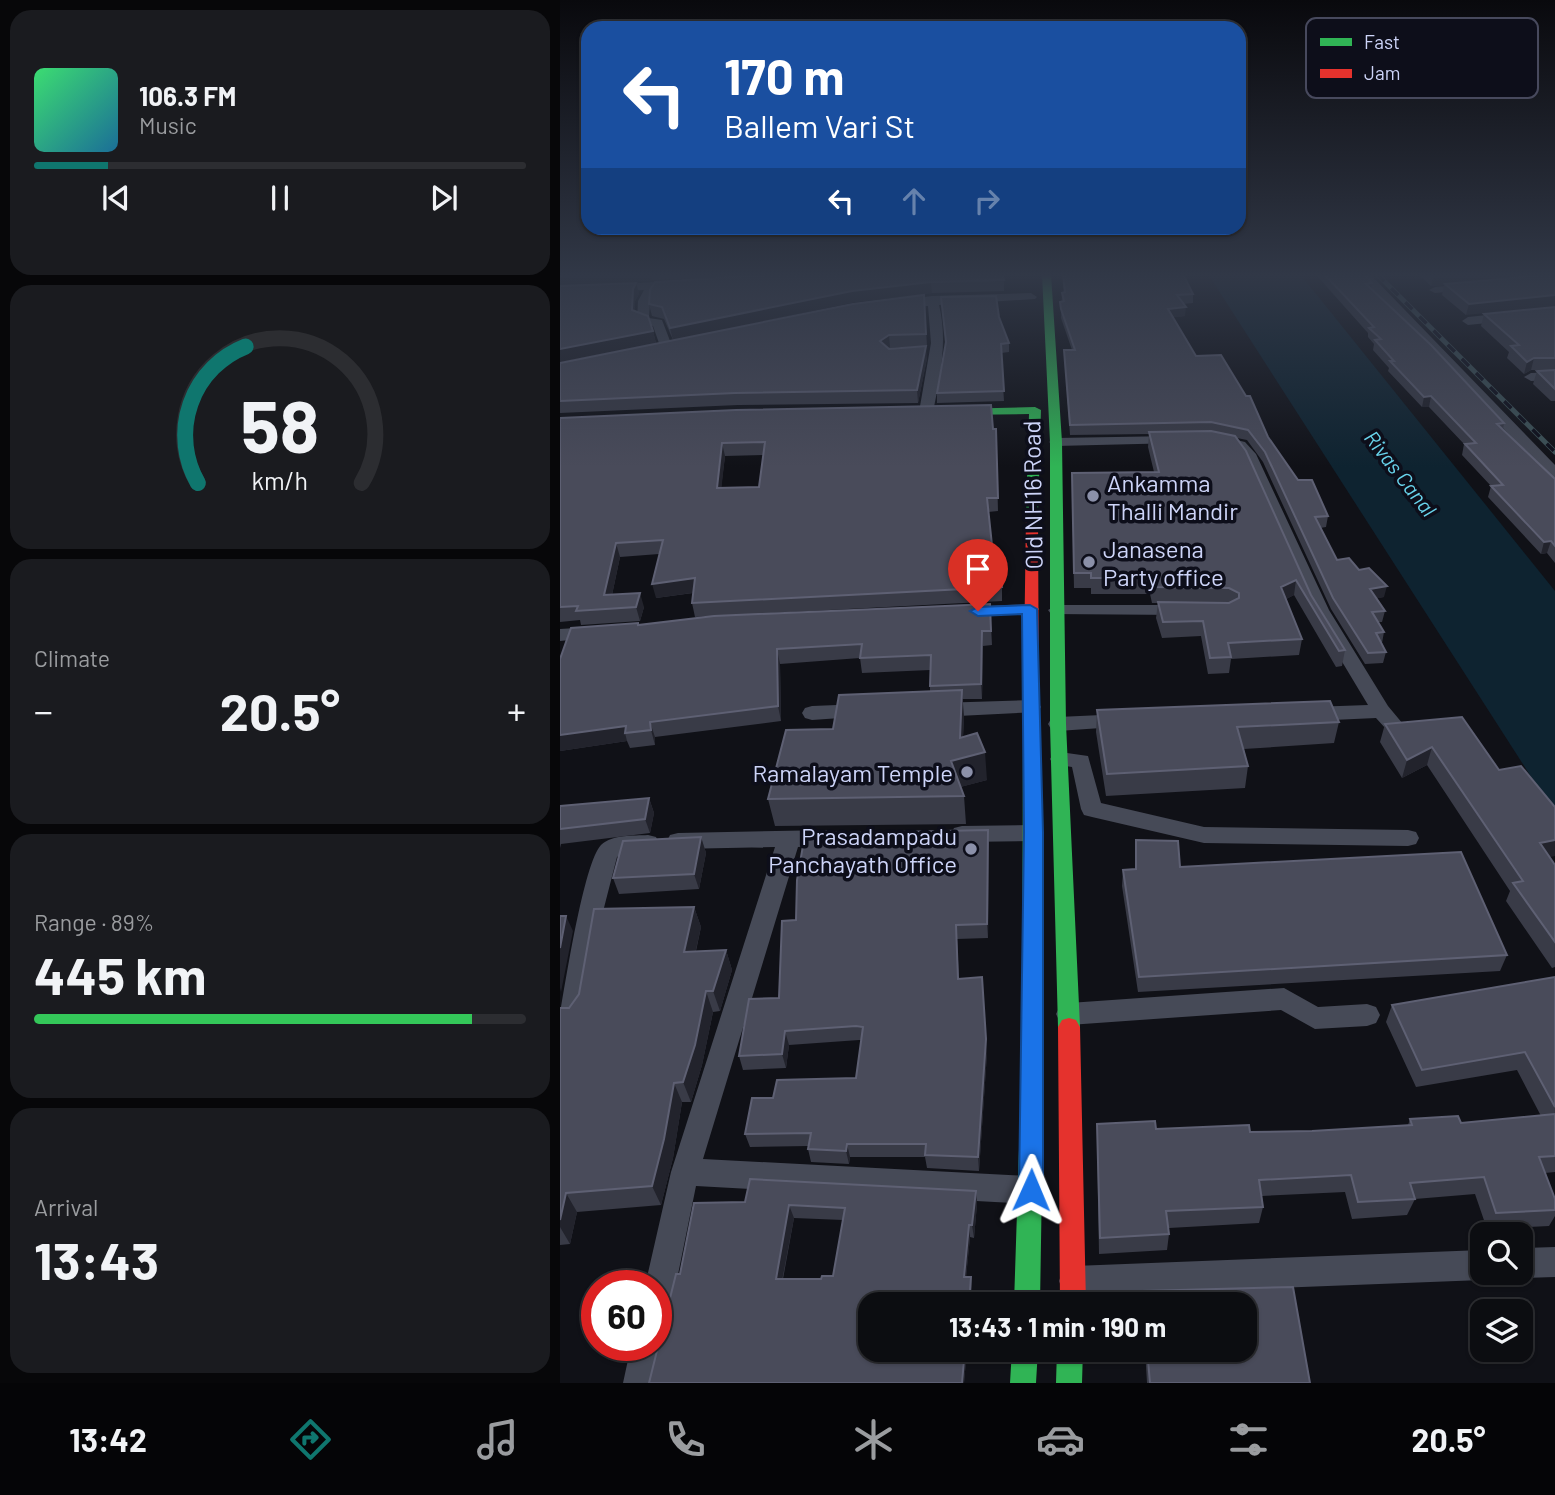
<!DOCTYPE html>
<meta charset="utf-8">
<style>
:root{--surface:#0c0d11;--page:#1a1b1f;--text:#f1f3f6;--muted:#9a9c9f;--line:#2c2d31;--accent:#0f766e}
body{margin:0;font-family:Barlow,sans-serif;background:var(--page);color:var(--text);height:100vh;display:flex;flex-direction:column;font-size:26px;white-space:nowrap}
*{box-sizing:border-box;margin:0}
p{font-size:23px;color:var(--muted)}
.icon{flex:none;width:38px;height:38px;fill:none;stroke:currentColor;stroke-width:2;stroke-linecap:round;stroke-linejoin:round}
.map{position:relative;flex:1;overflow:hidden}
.side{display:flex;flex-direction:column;gap:10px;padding:10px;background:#070709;width:560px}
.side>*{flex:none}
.top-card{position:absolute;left:21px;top:21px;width:665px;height:214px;border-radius:21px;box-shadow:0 2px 5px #0004,0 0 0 2px var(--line);background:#1a4fa0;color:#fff;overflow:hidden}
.tools{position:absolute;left:910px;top:1222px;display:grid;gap:14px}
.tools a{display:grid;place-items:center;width:63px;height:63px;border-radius:14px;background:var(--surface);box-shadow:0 2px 5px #0004,0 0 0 2px var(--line);font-size:35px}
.speed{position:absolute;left:21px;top:1270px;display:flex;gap:14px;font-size:35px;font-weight:700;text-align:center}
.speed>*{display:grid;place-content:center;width:91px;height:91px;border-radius:50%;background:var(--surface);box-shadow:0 2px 5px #0004,0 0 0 2px var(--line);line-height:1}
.speed .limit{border:10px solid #d22;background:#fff;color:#111}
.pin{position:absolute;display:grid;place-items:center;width:60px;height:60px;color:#fff;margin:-72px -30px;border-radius:50% 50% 50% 0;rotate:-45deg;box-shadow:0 0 7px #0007}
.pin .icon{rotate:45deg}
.me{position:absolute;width:77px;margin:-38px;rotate:1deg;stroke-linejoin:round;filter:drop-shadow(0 0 5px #0008)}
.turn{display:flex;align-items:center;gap:24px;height:147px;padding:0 28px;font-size:32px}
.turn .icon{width:91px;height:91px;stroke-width:2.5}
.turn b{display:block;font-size:49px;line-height:60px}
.lanes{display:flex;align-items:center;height:66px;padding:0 28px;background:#0003;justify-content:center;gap:35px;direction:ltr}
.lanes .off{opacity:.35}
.big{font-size:52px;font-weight:700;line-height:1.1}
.side .widget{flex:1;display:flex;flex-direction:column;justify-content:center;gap:10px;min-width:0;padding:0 24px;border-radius:21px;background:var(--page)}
.side .dial{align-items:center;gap:0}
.dial svg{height:182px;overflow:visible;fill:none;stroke:var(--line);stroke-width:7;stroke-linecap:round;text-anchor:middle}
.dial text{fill:var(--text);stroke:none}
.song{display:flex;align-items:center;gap:21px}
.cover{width:84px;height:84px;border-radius:10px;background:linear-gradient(135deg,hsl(140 70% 55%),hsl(200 70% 35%))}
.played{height:7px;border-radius:4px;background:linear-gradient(90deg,var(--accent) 15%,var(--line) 15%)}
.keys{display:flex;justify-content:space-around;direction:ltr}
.heat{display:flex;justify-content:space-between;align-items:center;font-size:38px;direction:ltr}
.charge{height:10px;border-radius:5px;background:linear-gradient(90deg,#34c759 89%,var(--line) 0)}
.trip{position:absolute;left:298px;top:1292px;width:399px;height:70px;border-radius:21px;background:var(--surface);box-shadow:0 2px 5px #0004,0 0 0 2px var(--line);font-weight:700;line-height:70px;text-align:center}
.tabs{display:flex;height:112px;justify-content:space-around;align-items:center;background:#050507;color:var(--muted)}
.tabs .icon{width:49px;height:49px}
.tabs .on{color:var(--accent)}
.tabs b{font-size:32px;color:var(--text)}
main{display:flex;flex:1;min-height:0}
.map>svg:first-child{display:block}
.water{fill:#0e2330}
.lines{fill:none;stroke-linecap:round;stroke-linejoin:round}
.street{fill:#464a57;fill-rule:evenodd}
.fast{fill:#30b455;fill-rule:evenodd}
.jam{fill:#e5322d;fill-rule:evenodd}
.rail-casing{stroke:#3d5257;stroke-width:5}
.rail{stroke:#0d0e1a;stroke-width:3.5;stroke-dasharray:10;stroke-linecap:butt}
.wall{fill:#393b47;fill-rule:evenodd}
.shaded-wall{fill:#22232c}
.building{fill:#494b5a;stroke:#5e6073;stroke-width:2;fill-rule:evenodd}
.route{fill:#1a73e8;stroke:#114b97;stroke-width:2}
.poi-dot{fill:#8b90a9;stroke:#0d0e1a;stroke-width:2.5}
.labels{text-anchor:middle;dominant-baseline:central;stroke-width:7;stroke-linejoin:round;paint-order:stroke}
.far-water-label{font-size:21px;font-style:italic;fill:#68d3eb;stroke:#0d0e1a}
.poi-label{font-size:24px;fill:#cdd4f8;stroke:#0d0e1a;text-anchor:start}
.street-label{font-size:24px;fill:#cdd4f8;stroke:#0d0e1a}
.key{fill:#0d0e1a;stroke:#47495d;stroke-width:2}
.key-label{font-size:19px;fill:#cdd4f8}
</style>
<main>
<section class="side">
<div class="widget">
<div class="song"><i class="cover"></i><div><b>106.3 FM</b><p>Music</p></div></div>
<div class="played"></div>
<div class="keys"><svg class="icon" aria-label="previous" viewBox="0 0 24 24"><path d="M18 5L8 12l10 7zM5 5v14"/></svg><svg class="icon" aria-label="pause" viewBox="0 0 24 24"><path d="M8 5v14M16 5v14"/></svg><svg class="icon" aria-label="next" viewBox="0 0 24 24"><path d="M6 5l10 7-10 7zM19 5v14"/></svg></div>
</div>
<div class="widget dial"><svg viewBox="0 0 100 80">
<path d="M14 69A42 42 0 1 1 86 69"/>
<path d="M14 69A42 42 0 0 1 35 9" stroke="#0f766e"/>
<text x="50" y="56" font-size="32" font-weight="700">58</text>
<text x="50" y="72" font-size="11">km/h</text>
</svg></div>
<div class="widget"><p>Climate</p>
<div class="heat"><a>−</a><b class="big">20.5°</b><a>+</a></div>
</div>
<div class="widget"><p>Range · 89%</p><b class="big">445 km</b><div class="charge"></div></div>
<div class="widget"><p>Arrival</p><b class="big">13:43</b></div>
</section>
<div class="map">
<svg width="995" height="1383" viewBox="0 0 995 1383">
<rect width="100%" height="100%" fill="#101117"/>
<path class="water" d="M648,274H740L995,591V814Z"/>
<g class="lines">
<path class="street" d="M798,274H810L995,465V479L990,477L831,312Z
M93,282H117L123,285L117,288L96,290L90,301L89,318L102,320L112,346L106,350L100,346L93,326L77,320L78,301L84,290L0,295V289Z
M908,284L914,287L912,289L875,293L869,290L875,287Z
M471,293L477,297L475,299L379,305C388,341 380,377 373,412L371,415H361L359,412L371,343L368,306L338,308L334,307V301L372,296Z
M995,308V316L908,325L902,321L908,317Z
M995,372V380L971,381L964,377L971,373Z
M614,436L621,440L619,443L496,446L489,442L496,438Z
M664,437L685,442L696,454L769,610L828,706L843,724L840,729H826L816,718L751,721L744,719L741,714L744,709L751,707L808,705L751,610L682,456L675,448L657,441Z
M470,604L476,605L479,609L476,613L404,617L395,612L404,607Z
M497,605H622L631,610L622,615L491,614L488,610Z
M32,627L38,629L41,633L38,637L0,641V629Z
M471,700L478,702L481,707L478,712L378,717L371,715L368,710L371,705L378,703Z
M302,704L309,706L312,711L309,716L252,720L245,718L242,713L245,708L252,706Z
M563,714L570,716L573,721L570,726L498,731L491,729L488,724L491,719L498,717Z
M500,752L528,756L541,803L644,827L848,830L856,832L859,838L856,844L848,846L644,843L532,817L524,815L521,809L512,767L493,764L490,759L493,754Z
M473,825L481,827L484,833L481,839L473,841L402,842L394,840L391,834L394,828L402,826Z
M270,830L278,832L281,838L278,844L238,847L143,1159L470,1176L480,1180L484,1190L480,1200L470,1204L136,1186L112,1304L107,1315L96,1319V1286H85L111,1172L215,847L118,849L110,847L107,841L110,835L118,833Z
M88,835L96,837L99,843L96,849L61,854L57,857L36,939L26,1014L22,1022L13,1025L4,1022L0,1014C5,985 24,862 41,845C53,834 73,836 88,835Z
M724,988L758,1007L807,1004L816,1007L820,1015L816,1023L807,1026L755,1029L721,1010L509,1025L500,1022L496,1014L500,1006L509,1003Z
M995,1247V1277L961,1278L950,1274L961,1272V1248Z
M922,1250V1272H934L933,1276L922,1280L514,1296L503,1292L499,1281L503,1270L514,1266Z
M96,1334L103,1346L95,1383H63L71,1346H96Z"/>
<path class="fast" d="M482,274H491L502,442L506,724L520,1027L516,1034L509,1036L502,1034L498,1027L490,724V442Z
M475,407L481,410L478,515L472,519L466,515L469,414L394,415L388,412L394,409Z
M471,723L479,729L484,1057L480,1304H454L462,1057L463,729Z
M452,1349H478L476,1383H450Z
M497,1349H523L522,1383H496Z"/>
<path class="jam" d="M472,511L478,515L479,729L471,735L463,729L466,515Z
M509,1018L516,1020L520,1027L526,1304H500L498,1027L502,1020Z"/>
<g class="rail-casing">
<path id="rail" d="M817,274L995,452"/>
</g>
<use href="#rail" class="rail"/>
</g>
<path class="wall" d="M0,274H198L197,276L444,280V291L372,293L294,302L113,340L104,319L92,316L89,304L180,277L92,280L27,285L76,283L79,294L75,301V311L93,331L96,343L0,362Z
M502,274H623L633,294V303L623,304L625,316L613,317L636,356L708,437L738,480L768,516L766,527L760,528L777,560L799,570L824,597L817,598L825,611L822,622H818L824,632L822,643L826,652L823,663L805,664L771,609L703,462L687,440L677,438L751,595L785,650L782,666L776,667L734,595L726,599L742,639L739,655L671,659L669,673L648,674L641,636L602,638L596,618L598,603H592L590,594H531V588H514L512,488L594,472L588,447L589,434L510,435L504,350H512L501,318L502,293H504Z
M758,274H804L812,283L811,289L944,423L943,429L995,479V563L987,553L981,554L928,497L931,486L902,455L904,444L869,407H862L828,371L829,368L813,350L814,344L808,337V333L758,277Z
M860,274H995L906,315L882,295L884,285L871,286L860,276Z
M364,295L367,346L329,348L367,358L358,403L178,405L0,413V363Z
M995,307V401H991L973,384L977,371L988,370H971L964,374L947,358L949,352L921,326L924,314Z
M439,317L449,343V352L441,353L444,401L377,403V393Z
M0,418L436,429L438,511L428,512L434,564L442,587V601L135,617L132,603L133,593L96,598L99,554L60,557L52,595L84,607L80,621L21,625L20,620L0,622ZM203,455L199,487L161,488L165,456Z
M430,604L432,645L423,646L422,699H402L404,717L403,737L427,780L400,787L404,796L406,824L215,826L208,799L273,729L370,691V670L302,673L300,658L220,664L221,721L95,737V745L70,748L67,741L0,751V659L78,623L79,625Z
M537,710L779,722L774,743L684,749L688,766L685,788L546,796L536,732Z
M902,717L995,865V967L992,968L946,901L950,891L867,765L842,778L820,742L825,724Z
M89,798L94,813L90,833L1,844L0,848V806Z
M141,837L146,853L139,889L59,894L53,878Z
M576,840L620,867L947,955L940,971L578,992L562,886L563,870L575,869Z
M429,845L428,938L397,939L399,979L427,1053L419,1171L367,1168L365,1157H290L289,1164L251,1162L248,1149V1146L190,1147L185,1134L213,1098L296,1078L301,1040H299L229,1045L226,1068L183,1070L179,1056L219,998L236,920Z
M134,907L141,927L136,951L166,950L172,970L160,1011L153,1012L142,1065L131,1102H122L113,1158L101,1205L17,1212L10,1244L0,1245V1008H9Z
M995,977V1172L985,1173L995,1199V1216L989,1226L927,1229L915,1194L855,1199L847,1215L792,1219L785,1192L702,1196L703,1207L699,1223L609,1228V1234L607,1250L539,1254L537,1141V1124L596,1129L690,1132L752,1131L848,1125L850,1119L901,1123L981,1116L957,1070L856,1087L826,1022L832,1005Z
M190,1179L416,1191L417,1204L414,1238L410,1237L406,1277H411L412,1289L411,1304H310V1349H407L404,1383H89L116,1274H120L134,1203L185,1202ZM234,1218L283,1220L273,1276H262L261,1279H223Z
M733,1287L750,1383H587L585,1349H684V1304H581L583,1291Z"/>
<path class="shaded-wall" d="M21,274H91L92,280L0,287V276Z
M882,274H995V275L885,284L884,285L871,286L874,275Z
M371,282L372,293L294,302L113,340L110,328L292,291Z
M76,283L79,294L75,301V321L72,310L73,289Z
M995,295V306L906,315L909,304Z
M626,307L625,316L607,318L608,309Z
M93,331L96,343L0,362V349Z
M329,335L330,347L322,353L320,341Z
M366,346L367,358L358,403L357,390Z
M974,358L971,370L964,374L967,362Z
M871,396L869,407H862L864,397Z
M162,443L165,456L160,501L157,488Z
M991,541L987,553L981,554L984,542Z
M56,543L60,557L49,609L44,595Z
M135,578L139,592L96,598L92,584Z
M736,580L734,595L719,603L721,587Z
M827,586L824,597L808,600L810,589Z
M80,593L84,607L80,621L76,607Z
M422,631L423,646L422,699L421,684Z
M217,649L220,664L221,721L218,706Z
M402,690L404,717L402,758L425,752L427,780L393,789L391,761L400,738Z
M90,722L95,737V745L91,730Z
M66,726L65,733L67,741L0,751V735Z
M872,747L867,765L842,778L847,760Z
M89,798L94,813L90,833L85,819Z
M428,830L429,845L428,938L427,924Z
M141,837L146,853L139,889L134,874Z
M995,840V856L972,861L980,843Z
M134,907L141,927L131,972L124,952Z
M6,916L13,931L1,992L0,988V948Z
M166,950L172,970L160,1011L153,991Z
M422,977L427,1053L419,1171L418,1157Z
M146,991L153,1012L142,1065L131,1102L123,1082Z
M225,1031L229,1045L226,1068L222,1054Z
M114,1083L122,1102L113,1158L101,1205L92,1186Z
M287,1144L290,1157L289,1164L286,1151Z
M416,1191L417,1204L414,1238L412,1225Z
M6,1193L17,1212L10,1244L0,1227V1220Z
M229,1205L234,1218L220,1291L216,1279Z
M409,1225L410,1237L405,1289L404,1277Z
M411,1277L412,1289L411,1304H409Z
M405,1349H407L404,1383H402Z"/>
<path class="building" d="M0,274H21L0,276Z
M207,274H442L444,280L371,282L292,291L110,328L102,307L89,304L90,290L95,282L206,275Z
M503,274H623L633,294L617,295L626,307L608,309L636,356L661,355L686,396H690L708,437L738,480H752L768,516L755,517L777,560L789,558L799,570L809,568L827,586L810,589L825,611L812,612L824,632L816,633L826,652L808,653L773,598L705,452L688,430L651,422L510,425L504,350H515L501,309L500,302L504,301L502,293L505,292Z
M764,274H804L812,283L806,284L871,345L944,423L937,424L995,479V546L991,541L984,542L931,486L943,485L905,444L916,443L871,396L864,397L830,361H834L815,340L821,339L809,328L814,327Z
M995,274V295L909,304L885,284Z
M76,283L73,289L72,310L88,316L93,331L0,349V286Z
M364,295L366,334L329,335L320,341L329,349L366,346L357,390L175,393L0,401V363L293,304Z
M436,296L439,317L449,343L441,344L444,391L377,393L386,342L381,297Z
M995,307V358H974L967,362L951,346L959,345L924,314Z
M995,370V389L977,371Z
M431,405L433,429H436L438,498H427L434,564L439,563L442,587L132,603L135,578L92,584L103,540L56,543L44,595L80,593L76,607L16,611L18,606L0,607V418L176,410ZM205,442L199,487L157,488L162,443Z
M651,431L675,436L686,451L751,595L785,650L779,651L736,580L721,587L742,639L668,643L671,657L650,658L643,621L603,622L598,602L669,603L679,598V593L669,588L593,587L591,578H531V573H514L512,473L599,472L589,432Z
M430,604L431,631H422L421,684L370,686L371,655L300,658L302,644L217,649L218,706L90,722L91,730L65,733L66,726L0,735V659L11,628L78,623V625L154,616Z
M402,690L400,738L417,733L425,752L391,761L404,796L208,799L226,730L273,729L279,695Z
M770,701L779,722L677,727L688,766L547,774L537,710Z
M902,717L939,770L961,766L995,807V840L980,843L995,865V942L953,883L963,881L872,747L847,760L825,724Z
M89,798L85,819L0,829V806Z
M428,830L427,924L396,925L398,979L422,977L426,1039L418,1157L365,1155L366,1144H287L286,1151L248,1149L251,1133L185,1134L192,1098H213L217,1080L296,1078L303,1027L296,1026L225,1031L222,1054L179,1056L189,999L219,998L222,921L236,920L237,880L245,834Z
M141,837L134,874L53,878L63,841Z
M576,840L618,841L620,867L901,852L947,955L579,977L563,870L576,869Z
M134,907L124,952L166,950L153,991H146L135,1045L123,1082L114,1083L104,1139L92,1186L6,1193L0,1220V1008H9L19,994L34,909Z
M0,916H6L0,948Z
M995,977V1107L965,1052L862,1070L832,1005Z
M995,1114V1156L979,1157L995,1199V1210L936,1213L924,1177L850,1183L855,1199L798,1202L791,1175L699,1180L703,1207L606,1211L609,1234L540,1238L537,1124L595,1121L596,1129L689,1125L690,1132L752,1131L852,1125L850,1119L898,1116L901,1123Z
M190,1179L416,1191L412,1225H409L404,1277H411L409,1304H310V1349H405L402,1383H89L116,1274H120L134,1203L185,1202ZM229,1205L285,1208L273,1276H262L261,1279H216Z
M733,1287L750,1383H590L587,1349H684V1304H584L583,1291Z"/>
<linearGradient id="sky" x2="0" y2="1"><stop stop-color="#09090d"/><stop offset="0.59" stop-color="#313847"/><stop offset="1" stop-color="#313847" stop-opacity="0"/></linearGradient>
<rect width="995" height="467" fill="url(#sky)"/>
<path class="route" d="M470,605L477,609L483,832V1190L480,1199L471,1202L463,1199L459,1190L464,832L462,614L418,616L410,611L418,607Z"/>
<g class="poi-dot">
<circle cx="533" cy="496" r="7"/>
<circle cx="529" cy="562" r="7"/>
<circle cx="407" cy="772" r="7"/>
<circle cx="411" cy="849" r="7"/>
</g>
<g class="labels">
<g class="far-water-label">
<text transform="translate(841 473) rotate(52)">Rivas Canal</text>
</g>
<g class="poi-label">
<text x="547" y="482">Ankamma<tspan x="547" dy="28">Thalli Mandir</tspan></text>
<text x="543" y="548">Janasena<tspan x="543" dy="28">Party office</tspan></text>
<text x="393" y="772" text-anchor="end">Ramalayam Temple</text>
<text x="397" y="835" text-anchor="end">Prasadampadu<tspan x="397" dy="28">Panchayath Office</tspan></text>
</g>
<g class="street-label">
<text transform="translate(472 495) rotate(-91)">Old NH16 Road</text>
</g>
</g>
<rect x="746" y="18" width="232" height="80" rx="10" class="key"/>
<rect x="760" y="38" width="32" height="8" fill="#30b455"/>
<rect x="760" y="69" width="32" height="9" fill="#e5322d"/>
<g class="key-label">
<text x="804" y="49">Fast</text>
<text x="804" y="80">Jam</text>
</g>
</svg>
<div class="tools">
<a><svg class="icon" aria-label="search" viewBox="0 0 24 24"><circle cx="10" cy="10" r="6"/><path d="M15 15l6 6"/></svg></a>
<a><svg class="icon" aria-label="layers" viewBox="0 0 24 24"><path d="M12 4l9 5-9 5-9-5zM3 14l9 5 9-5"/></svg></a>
</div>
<div class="speed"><div class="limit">60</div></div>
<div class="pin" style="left:418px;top:611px;background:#d93025"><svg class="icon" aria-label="arrive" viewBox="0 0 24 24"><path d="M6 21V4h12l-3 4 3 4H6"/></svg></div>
<svg class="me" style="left:471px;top:1190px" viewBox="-20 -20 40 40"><path d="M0-17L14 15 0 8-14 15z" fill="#1a73e8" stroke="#fff" stroke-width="4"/></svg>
<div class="trip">13:43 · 1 min · 190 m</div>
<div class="top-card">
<div class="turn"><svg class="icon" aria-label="left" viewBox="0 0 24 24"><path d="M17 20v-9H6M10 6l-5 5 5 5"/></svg><div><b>170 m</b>Ballem Vari St</div></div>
<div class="lanes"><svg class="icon" aria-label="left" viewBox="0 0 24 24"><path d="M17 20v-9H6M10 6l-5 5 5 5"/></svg><svg class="icon off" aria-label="ahead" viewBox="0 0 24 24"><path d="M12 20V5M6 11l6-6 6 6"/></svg><svg class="icon off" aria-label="right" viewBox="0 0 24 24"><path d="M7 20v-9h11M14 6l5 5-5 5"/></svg></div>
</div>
</div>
</main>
<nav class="tabs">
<b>13:42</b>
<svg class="icon on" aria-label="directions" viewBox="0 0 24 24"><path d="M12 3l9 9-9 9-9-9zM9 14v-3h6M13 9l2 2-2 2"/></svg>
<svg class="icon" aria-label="music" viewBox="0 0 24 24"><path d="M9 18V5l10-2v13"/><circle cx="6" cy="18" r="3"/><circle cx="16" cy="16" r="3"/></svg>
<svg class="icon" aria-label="phone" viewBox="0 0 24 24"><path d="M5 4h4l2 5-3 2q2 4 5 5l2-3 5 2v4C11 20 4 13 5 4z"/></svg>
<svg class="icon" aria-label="climate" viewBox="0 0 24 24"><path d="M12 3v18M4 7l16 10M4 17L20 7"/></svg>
<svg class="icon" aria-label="car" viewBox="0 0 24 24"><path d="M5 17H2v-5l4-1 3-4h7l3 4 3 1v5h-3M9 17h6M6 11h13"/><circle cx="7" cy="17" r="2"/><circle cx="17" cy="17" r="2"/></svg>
<svg class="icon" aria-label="filters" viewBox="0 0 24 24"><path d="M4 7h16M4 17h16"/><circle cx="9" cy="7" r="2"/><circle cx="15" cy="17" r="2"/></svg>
<b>20.5°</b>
</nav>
